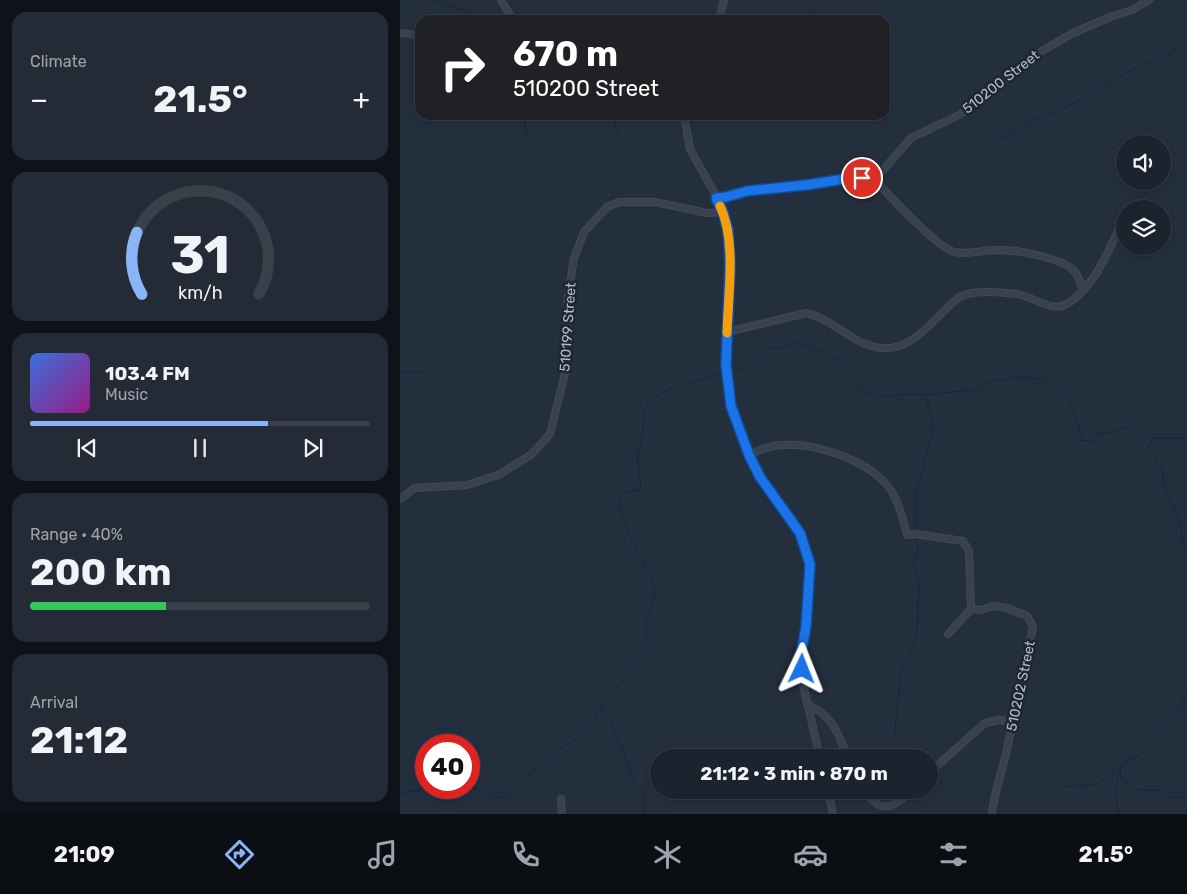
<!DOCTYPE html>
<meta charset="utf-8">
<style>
:root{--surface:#1b232e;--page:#242b36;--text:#f1f3f6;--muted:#a0a4aa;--line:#39404a;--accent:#8ab4f8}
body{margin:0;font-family:Rubik,sans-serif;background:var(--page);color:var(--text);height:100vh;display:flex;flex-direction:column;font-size:19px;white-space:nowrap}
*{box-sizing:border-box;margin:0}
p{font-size:16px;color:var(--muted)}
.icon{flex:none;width:28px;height:28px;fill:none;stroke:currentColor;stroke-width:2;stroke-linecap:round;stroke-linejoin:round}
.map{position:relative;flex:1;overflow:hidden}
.side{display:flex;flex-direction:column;gap:12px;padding:12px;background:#0f1319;width:400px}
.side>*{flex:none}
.top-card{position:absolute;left:15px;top:15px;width:475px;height:105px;border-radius:15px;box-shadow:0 2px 8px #0003,0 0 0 1px var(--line);background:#202124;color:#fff;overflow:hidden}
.fabs{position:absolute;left:716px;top:135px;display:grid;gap:10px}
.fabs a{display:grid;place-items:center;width:55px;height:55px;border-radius:50%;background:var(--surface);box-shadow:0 2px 8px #0003,0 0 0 1px var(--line);font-size:25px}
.speed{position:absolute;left:15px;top:734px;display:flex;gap:10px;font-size:25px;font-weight:700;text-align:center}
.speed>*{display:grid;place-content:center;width:65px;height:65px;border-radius:50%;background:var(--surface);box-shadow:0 2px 8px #0003,0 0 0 1px var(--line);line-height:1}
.speed .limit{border:8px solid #d22;background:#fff;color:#111}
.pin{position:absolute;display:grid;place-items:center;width:42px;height:42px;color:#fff;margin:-21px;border:2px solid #fff;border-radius:50%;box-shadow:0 1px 5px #0007}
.me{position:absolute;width:55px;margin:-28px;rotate:2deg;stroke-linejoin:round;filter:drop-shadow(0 0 4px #0008)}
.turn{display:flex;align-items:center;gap:18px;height:105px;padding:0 15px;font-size:22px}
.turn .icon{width:65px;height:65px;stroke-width:2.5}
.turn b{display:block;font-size:35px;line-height:42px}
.big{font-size:38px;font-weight:700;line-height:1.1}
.side .widget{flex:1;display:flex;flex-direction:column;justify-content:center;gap:8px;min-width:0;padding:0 18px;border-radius:15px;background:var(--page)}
.side .dial{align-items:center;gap:0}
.dial svg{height:130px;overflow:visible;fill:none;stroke:var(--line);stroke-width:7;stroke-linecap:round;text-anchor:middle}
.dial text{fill:var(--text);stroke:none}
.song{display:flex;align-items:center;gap:15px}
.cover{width:60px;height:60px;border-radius:8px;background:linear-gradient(135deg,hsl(220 70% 55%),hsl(310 70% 35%))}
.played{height:5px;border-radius:2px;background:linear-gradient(90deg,var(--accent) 70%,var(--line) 70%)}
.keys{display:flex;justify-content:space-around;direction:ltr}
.heat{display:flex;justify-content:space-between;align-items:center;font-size:28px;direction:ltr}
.charge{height:8px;border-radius:4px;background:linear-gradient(90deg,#34c759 40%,var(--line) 0)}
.trip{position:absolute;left:250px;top:749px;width:288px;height:50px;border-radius:25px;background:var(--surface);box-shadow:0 2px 8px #0003,0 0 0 1px var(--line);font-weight:700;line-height:50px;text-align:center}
.tabs{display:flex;height:80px;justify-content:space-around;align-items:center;background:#0b0e12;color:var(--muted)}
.tabs .icon{width:35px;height:35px}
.tabs .current{color:var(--accent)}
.tabs b{font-size:22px;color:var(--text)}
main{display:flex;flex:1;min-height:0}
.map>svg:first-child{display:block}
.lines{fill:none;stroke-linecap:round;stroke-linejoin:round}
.stream{stroke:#17263c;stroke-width:1}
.minor-casing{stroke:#414a57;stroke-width:8}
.minor{stroke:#38414e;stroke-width:6}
.route-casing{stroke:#114b97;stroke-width:12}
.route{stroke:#1a73e8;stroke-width:9}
.slow{stroke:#f59e0b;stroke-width:9}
.labels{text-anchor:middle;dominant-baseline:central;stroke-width:5;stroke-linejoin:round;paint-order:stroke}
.street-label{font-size:14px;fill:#b4bcc9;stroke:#1d2633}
</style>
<main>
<section class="side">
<div class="widget"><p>Climate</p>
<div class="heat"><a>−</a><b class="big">21.5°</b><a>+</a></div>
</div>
<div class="widget dial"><svg viewBox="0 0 100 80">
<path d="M14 69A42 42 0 1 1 86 69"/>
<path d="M14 69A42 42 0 0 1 11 31" stroke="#8ab4f8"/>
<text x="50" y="56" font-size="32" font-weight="700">31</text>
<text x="50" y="72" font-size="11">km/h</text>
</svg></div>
<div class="widget">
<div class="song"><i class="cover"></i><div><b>103.4 FM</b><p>Music</p></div></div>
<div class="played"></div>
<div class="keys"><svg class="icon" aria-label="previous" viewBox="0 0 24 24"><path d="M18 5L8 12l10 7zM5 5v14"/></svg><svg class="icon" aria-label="pause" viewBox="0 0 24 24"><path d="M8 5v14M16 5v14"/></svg><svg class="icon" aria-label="next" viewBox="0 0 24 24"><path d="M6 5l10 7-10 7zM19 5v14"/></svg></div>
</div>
<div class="widget"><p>Range · 40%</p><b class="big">200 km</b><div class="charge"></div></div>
<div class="widget"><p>Arrival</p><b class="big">21:12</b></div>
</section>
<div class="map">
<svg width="787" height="814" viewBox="0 0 787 814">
<rect width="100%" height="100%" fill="#242f3e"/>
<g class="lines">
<path class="stream" d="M35,0L88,20
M138,20L154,0
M404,20L419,0
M124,115L127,135
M211,115L218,133
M594,143L632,121L673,104L729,71L762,58L787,42
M0,371L24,372
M330,372L345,369L351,366L370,348L385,347L398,343L406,345L441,361L458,386L467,392L481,397L510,394L526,395L574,390L592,381L607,380L612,376L644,380L661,391L671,403L678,424L681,440L694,441L697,433L712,432L725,428L729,430L740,426L753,438H787
M752,439L749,447L762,470L764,486L770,501L780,520L783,545L787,552
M516,529V493L532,433V420L526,395
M202,709L210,722L213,731L222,747L230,773L235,783L242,789L244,796V814
M494,737L501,672L515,642L517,628L519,584L513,562L518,552L517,538
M720,770L722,779L739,790H762L769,797L787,798
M69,786L101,798L110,797L132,772L156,752L183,734L201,708L226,677L247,641C241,621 259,603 253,585C249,569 210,508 221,495C225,491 234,491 240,490L241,487L237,454L241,444L244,414L249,402L263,392L290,382L326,373
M662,787L697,784L725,763L729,758L735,757L743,753L755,736L780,709L787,692
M0,794L30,788
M719,814C715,798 714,781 722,766"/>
<g class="minor-casing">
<path id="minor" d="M101,0L110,15L111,20
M319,20L324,0
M0,33L20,35
M284,115L290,149L315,194L328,230L329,263L327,365L331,405L349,455L360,477L400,533L410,564L406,627L401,655L403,684L420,758
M473,178C487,193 536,247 554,252C567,255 583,250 596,250C614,249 664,258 675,272C679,277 681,284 683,290
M317,198L347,191L407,185L451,177L473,178L483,170L511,138L559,115L585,97L613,72L642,51L671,34L710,17L732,10L749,0
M327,332L406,313C434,319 452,345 481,348C510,351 530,324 549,306C553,302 559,296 564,295C579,290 601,292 617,294C633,296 651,313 667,304C696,287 711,244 725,216
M349,455C360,450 369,446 382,445C415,443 465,459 487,485C498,498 503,519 507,535L515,534L563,541L569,551L571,609L548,634
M0,499L15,488L67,485L98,475L131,455L150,434L165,373L168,297L174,258L184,232L207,207L219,202H255L307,213L323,212
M571,609L581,610L593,606L607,608L627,616L633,626C624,669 615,712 606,754C601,775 594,793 592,814
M407,704C434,717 437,732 448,758
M529,773L585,723L599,720L613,722
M428,790L433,814
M464,790C481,814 492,810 512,790
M161,799L162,814"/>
</g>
<use href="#minor" class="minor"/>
</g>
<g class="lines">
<g class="route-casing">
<path id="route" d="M402,669L401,654L406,627L410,564L400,533L360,477L349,455L331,406L326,365L330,263L328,230L323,212L316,198L326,197L347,191L406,185L451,178H462"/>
</g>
<use href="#route" class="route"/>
<path class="slow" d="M320,206C337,242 328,294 327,333"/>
</g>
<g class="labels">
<g class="street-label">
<text transform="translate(601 82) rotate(-38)">510200 Street</text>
<text transform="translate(168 327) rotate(-86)">510199 Street</text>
<text transform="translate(621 686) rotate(-78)">510202 Street</text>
</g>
</g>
</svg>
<div class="fabs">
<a><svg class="icon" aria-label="sound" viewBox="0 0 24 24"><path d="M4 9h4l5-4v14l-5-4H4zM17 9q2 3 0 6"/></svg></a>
<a><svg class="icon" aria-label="layers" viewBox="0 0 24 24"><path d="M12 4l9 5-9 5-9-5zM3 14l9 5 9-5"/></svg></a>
</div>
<div class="speed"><div class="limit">40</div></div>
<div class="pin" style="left:462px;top:178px;background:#d93025"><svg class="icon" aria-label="arrive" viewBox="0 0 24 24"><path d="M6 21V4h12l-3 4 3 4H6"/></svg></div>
<svg class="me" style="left:402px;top:669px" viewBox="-20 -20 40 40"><path d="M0-17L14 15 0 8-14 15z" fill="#1a73e8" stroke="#fff" stroke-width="4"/></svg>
<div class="trip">21:12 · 3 min · 870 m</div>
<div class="top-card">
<div class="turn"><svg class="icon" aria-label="right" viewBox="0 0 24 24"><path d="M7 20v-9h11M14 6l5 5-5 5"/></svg><div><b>670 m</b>510200 Street</div></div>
</div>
</div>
</main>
<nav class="tabs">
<b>21:09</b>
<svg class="icon current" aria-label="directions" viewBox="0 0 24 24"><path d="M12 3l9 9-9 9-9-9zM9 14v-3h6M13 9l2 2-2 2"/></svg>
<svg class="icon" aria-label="music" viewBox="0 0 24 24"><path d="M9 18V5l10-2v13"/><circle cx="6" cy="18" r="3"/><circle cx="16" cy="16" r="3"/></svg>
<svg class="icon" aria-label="phone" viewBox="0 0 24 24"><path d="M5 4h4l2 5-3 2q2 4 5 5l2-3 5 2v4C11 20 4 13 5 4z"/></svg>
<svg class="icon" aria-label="climate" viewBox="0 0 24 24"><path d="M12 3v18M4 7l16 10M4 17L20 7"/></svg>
<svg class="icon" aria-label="car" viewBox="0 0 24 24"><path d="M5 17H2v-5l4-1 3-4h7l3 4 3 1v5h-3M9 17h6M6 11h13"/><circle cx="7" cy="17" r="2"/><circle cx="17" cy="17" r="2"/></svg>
<svg class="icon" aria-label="filters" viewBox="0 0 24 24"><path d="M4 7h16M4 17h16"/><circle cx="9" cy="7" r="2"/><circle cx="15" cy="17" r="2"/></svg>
<b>21.5°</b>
</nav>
